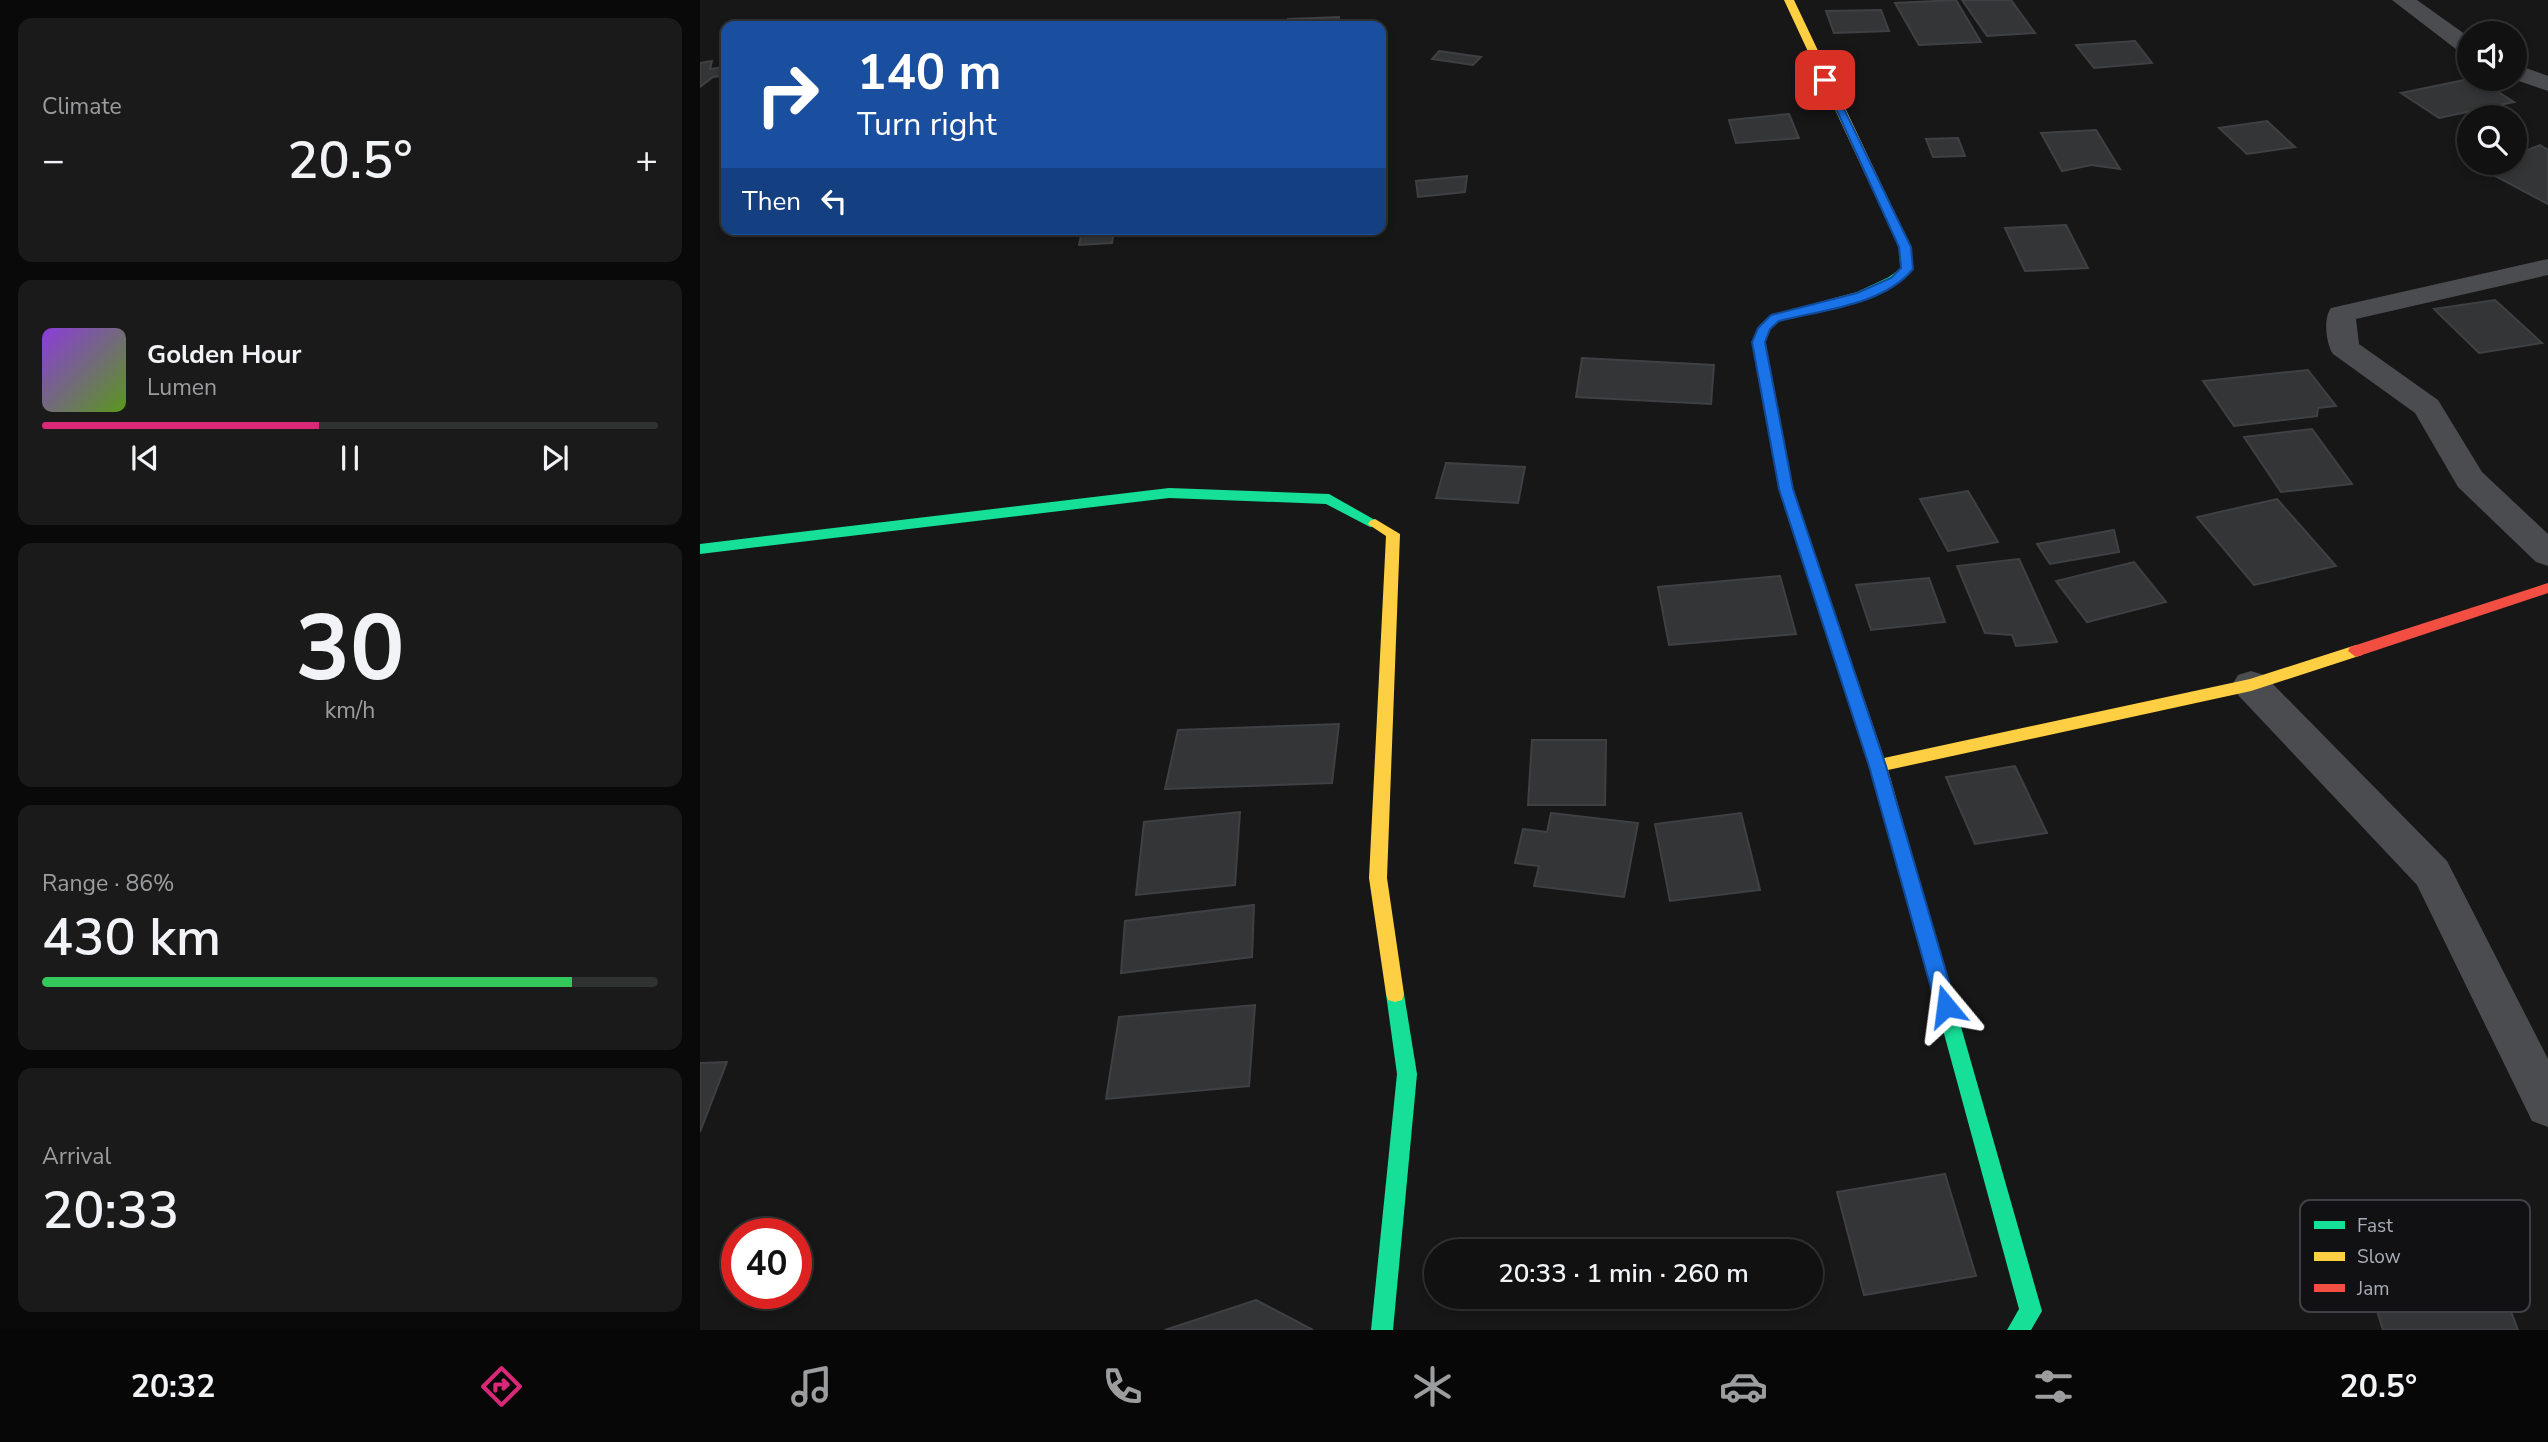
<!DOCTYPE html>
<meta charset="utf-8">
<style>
:root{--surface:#111;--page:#1a1a1a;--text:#f1f3f6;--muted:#9c9d9f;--line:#303131;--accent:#db2777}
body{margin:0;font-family:"Nunito Sans",sans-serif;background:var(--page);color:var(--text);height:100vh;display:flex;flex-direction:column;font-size:26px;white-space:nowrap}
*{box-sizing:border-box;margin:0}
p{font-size:23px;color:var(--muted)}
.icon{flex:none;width:38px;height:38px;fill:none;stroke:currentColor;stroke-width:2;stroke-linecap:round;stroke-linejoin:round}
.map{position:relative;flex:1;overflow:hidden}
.panel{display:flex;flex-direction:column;gap:18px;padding:18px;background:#090909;width:700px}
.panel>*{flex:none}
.banner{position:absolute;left:21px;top:21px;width:665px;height:214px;border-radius:14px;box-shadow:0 4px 10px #0003,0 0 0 2px var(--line);background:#1a4fa0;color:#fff;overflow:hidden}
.controls{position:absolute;left:1757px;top:21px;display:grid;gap:14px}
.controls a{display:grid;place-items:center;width:70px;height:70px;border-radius:50%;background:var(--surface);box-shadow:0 4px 10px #0003,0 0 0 2px var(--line);font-size:35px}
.speed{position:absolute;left:21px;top:1218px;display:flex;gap:14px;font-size:35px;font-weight:700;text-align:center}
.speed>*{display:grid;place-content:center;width:91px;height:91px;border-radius:50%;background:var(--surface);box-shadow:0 4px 10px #0003,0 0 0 2px var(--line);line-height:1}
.speed .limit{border:10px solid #d22;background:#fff;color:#111}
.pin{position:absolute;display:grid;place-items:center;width:60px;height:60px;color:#fff;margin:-30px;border-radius:14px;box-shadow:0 4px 10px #0006}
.me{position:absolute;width:77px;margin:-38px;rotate:344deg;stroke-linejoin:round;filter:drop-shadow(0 0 5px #0008)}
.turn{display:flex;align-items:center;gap:24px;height:147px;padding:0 21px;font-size:32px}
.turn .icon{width:91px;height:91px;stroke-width:2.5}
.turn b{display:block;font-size:49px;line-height:60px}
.then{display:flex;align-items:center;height:66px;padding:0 21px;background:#0003;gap:14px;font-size:26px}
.big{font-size:52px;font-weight:600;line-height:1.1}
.panel .card{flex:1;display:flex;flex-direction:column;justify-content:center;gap:10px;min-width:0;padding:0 24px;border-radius:14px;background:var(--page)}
.panel .dial{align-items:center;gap:0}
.dial b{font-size:91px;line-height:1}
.song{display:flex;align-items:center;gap:21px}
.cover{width:84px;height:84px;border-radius:10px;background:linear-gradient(135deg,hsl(270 70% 55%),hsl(90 70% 35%))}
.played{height:7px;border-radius:4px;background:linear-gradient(90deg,var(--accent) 45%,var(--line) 45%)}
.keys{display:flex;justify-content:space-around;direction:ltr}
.heat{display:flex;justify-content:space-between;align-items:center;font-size:38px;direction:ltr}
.charge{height:10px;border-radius:5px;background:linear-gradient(90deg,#34c759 86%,var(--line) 0)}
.trip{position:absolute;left:724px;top:1239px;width:399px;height:70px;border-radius:35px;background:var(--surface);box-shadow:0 4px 10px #0003,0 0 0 2px var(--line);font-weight:600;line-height:70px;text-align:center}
.tabs{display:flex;height:112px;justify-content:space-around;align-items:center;background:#070707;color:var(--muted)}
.tabs .icon{width:49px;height:49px}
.tabs .current{color:var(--accent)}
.tabs b{font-size:32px;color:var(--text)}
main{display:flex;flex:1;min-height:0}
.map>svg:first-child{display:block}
.building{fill:#343537;stroke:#3f4043;stroke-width:2}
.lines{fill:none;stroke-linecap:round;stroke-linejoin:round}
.street{fill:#4b4c50;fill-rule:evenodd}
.fast{fill:#16e098;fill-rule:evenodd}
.slow{fill:#ffcf43;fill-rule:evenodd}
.jam{fill:#f24e42;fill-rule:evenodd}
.route{fill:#1a73e8;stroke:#114b97;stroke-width:2}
.key{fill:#111113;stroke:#3e4045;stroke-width:2}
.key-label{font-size:19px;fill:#a8adb8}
</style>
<main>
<section class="panel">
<div class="card"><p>Climate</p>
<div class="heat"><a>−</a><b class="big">20.5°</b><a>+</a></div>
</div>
<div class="card">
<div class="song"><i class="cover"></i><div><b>Golden Hour</b><p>Lumen</p></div></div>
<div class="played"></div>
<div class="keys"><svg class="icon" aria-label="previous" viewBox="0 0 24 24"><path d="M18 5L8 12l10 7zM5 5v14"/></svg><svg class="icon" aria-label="pause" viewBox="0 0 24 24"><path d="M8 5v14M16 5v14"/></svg><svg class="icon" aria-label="next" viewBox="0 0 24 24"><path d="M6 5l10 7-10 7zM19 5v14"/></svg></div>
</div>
<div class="card dial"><b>30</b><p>km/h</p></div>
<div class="card"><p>Range · 86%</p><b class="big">430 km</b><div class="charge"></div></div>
<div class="card"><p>Arrival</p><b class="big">20:33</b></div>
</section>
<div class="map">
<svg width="1848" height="1330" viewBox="0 0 1848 1330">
<rect width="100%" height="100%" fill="#171717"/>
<path class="building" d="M1256,0L1281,42L1219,45L1195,3Z
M1262,0H1311L1335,33L1287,36Z
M1181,10L1189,31L1134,33L1126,11Z
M639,17L638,26H587L588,19Z
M1435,41L1452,63L1394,68L1376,45Z
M739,51L781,57L773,65L732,59Z
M12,61L10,69L24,67L21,76L13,77L0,87V63Z
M1769,79H1778L1814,102L1739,118L1701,93Z
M1089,114L1099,138L1036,143L1029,120Z
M1567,121L1595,147L1547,154L1519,128Z
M1396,130L1420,169L1391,165L1362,171L1341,133Z
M1258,138L1265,156L1233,157L1226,139Z
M1840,145L1848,150V204L1780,168L1794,163H1815V155Z
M767,176L765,192L718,197L716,181Z
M1366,225L1388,268L1325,271L1305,228Z
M364,229H424L414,231L412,243L379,245L381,235L362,236Z
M1795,300L1842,343L1779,353L1734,309Z
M882,358L1014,365L1011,404L876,397Z
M1608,370L1636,406L1618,408L1617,416L1534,426L1503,381Z
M1612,429L1652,484L1581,492L1544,437Z
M746,463L825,467L818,503L736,498Z
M1268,491L1298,542L1248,551L1220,499Z
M1577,499L1636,566L1554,585L1497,517Z
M1414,530L1419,552L1350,564L1337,544Z
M1319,559L1357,642L1316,646L1312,635L1285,633L1257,566Z
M1434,562L1466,602L1387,622L1356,581Z
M1080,576L1096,634L969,645L958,587Z
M1229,578L1245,622L1171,630L1156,585Z
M639,724L632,783L465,789L478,730Z
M832,740H906L905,805H828Z
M1315,766L1347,833L1275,844L1246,777Z
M540,812L535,885L436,895L444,822Z
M851,813L938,823L924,897L834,886L839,866L815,863L823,829L847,832Z
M1041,813L1060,890L970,901L955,824Z
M554,905L552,957L421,973L425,921Z
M555,1005L549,1086L406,1099L419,1017Z
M27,1062L0,1132V1063Z
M1245,1174L1276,1276L1164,1295L1137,1192Z
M1656,1243H1785L1818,1330H1683Z
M556,1300L613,1330H465Z"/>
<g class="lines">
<path class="street" d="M1692,0H1717L1769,37V55L1761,53Z
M1815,64L1848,76V91L1813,79Z
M1848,259V275L1656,319L1659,344L1738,400L1782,472L1848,534V566L1836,562L1758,487L1715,413L1633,354C1626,344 1623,318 1631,308Z
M1551,671L1564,675L1747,861L1848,1059V1127L1832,1121L1717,885L1538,695L1532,685L1538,675Z"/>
<path class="fast" d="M1206,259L1210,260L1213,269C1182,303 1122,309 1079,321L1070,330L1064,342L1093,489L1115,554L1108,559L1103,558L1079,489L1052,342L1060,325L1071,315L1157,292L1189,277L1201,268L1202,260Z
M469,488L629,494L682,524L680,527H670L626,504L469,498L0,554V544Z
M1231,945L1238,947L1240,953L1342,1311L1331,1330H1307L1319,1309L1222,953L1224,947Z
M695,986L702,988L704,994L717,1074L693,1330H671L697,1074L686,994L688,988Z"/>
<path class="slow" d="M1084,0H1094L1211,247L1210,266L1206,267L1200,263L1199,247Z
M675,519L700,534L687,878L704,994L702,1000L695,1002L688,1000L686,994L669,878L686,536L668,524L670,521Z
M1108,549L1115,554L1184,758L1550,679L1656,645L1664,651L1662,655L1551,691L1188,770L1240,953L1238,959L1231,961L1224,959L1222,953L1170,766L1101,554Z"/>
<path class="jam" d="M1848,583V593L1656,657L1648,651L1650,647Z"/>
</g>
<path class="route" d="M1122,78L1130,80L1211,247L1213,269C1184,305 1122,310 1079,321L1070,329L1065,342L1093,489L1186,766L1256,1006L1253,1012L1246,1014L1239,1012L1236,1006L1169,766L1079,489L1052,342L1058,328L1071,315L1157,293L1191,278L1201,268L1199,247Z"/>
<rect x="1600" y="1200" width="230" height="112" rx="10" class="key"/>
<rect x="1614" y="1221" width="31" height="8" fill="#16e098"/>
<rect x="1614" y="1252" width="31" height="9" fill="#ffcf43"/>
<rect x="1614" y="1284" width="31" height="8" fill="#f24e42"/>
<g class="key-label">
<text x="1657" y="1232">Fast</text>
<text x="1657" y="1263">Slow</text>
<text x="1657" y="1295">Jam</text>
</g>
</svg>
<div class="controls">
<a><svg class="icon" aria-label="sound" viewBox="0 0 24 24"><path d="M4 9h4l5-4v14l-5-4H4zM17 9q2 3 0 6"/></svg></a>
<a><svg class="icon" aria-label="search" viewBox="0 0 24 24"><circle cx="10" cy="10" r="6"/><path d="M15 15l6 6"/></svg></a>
</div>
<div class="speed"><div class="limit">40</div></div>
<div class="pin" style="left:1125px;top:80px;background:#d93025"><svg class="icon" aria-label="arrive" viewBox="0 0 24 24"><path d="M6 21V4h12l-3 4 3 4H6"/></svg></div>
<svg class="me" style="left:1246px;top:1006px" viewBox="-20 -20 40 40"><path d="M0-17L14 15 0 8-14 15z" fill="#1a73e8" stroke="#fff" stroke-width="4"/></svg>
<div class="trip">20:33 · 1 min · 260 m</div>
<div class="banner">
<div class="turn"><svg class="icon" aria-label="right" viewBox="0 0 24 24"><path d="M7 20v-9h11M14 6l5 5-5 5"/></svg><div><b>140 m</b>Turn right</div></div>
<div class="then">Then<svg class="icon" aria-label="left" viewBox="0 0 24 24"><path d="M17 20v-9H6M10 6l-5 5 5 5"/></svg></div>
</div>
</div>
</main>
<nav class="tabs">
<b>20:32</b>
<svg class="icon current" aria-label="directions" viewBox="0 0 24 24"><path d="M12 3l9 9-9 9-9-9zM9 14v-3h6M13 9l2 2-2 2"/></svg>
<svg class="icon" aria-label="music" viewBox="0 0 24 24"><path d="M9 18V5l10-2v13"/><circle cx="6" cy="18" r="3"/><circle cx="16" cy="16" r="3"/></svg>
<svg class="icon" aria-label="phone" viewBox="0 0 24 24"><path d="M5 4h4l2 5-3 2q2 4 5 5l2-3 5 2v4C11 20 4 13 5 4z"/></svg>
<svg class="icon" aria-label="climate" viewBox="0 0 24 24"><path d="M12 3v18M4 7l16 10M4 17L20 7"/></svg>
<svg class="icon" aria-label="car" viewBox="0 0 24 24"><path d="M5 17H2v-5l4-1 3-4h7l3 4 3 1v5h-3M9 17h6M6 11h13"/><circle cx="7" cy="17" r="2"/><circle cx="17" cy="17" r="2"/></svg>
<svg class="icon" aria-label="filters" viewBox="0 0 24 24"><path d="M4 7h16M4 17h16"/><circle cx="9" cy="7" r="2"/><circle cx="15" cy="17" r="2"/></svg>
<b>20.5°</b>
</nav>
